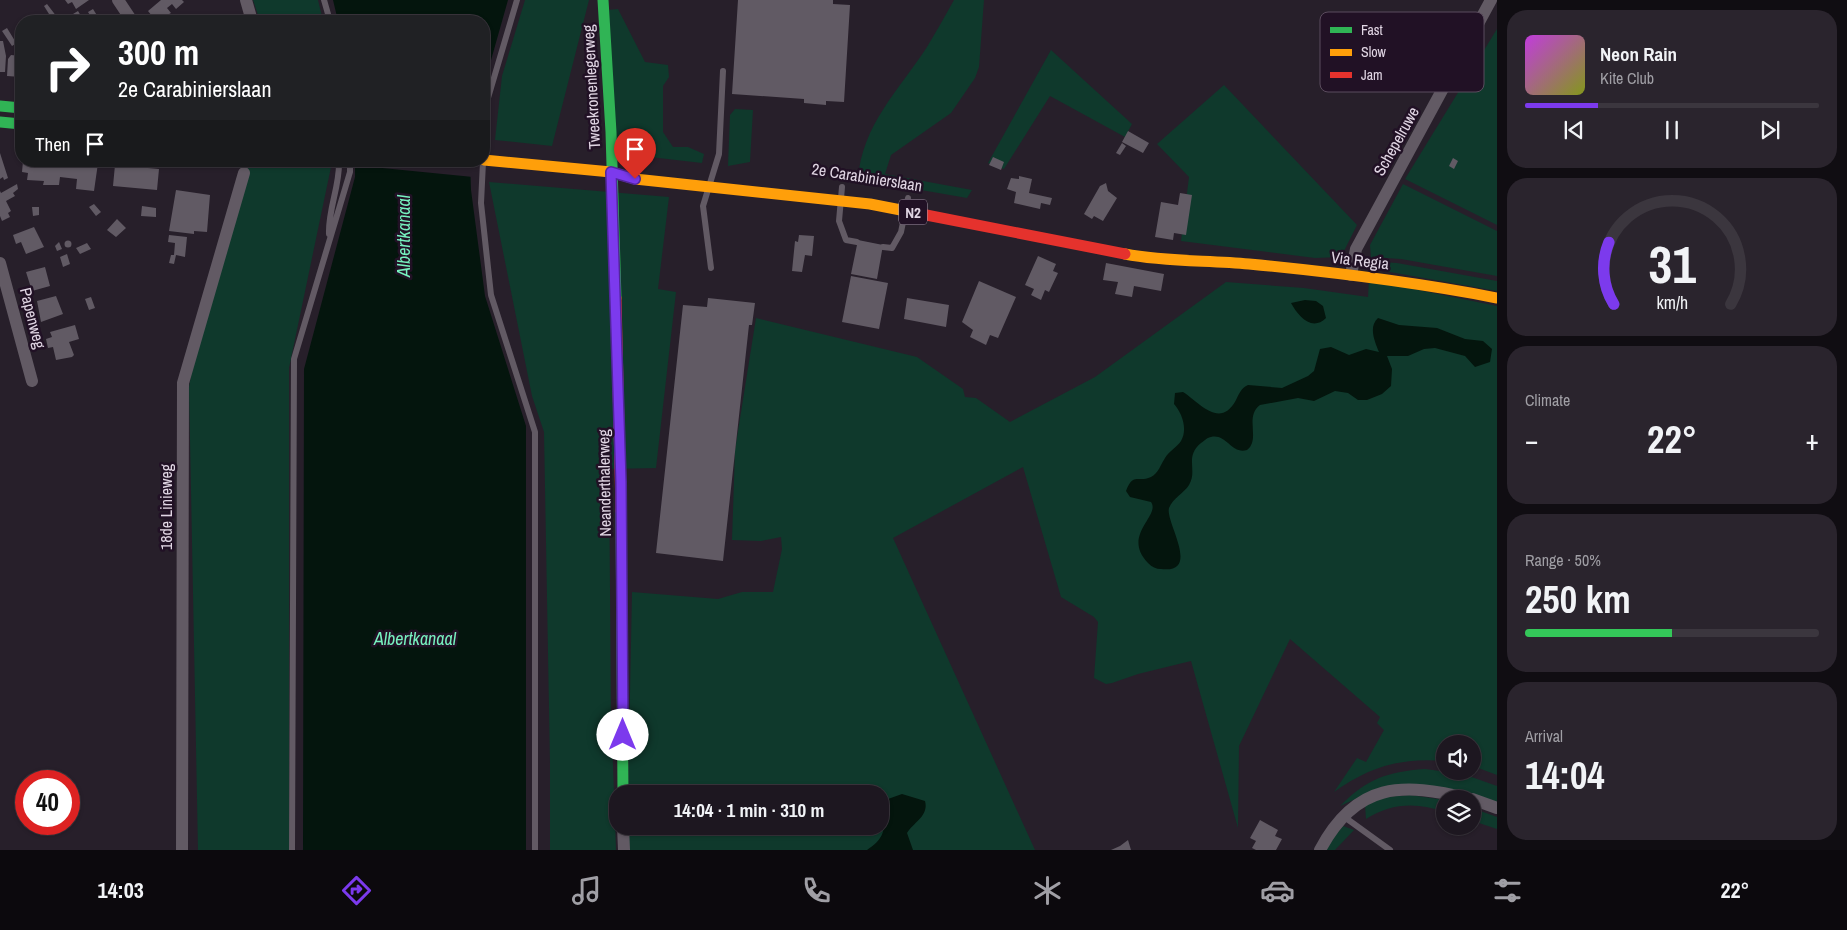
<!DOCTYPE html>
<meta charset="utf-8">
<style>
:root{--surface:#1d1720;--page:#2a242d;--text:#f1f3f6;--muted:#a09fa5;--line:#3b363e;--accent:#7c3aed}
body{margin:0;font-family:"Archivo Narrow",sans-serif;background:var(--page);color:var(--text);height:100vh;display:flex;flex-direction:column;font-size:19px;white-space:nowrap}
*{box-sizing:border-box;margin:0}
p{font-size:16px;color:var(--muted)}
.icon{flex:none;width:28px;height:28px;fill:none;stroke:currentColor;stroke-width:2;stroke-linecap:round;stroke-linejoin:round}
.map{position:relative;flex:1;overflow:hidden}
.drawer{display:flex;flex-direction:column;gap:10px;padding:10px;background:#100d12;width:350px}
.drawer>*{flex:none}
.banner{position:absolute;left:15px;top:15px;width:475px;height:152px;border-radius:20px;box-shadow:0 1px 4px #0004,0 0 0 1px var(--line);background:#202124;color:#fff;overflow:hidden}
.tools{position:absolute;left:1436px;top:735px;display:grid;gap:10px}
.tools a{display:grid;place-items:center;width:45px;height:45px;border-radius:50%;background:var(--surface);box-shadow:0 1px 4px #0004,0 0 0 1px var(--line);font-size:25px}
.speed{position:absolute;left:15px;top:770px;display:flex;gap:10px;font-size:25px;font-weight:700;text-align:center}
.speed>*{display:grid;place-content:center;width:65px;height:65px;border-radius:50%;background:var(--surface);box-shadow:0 1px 4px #0004,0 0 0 1px var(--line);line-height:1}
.speed .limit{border:8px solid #d22;background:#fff;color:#111}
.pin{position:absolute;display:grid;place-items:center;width:42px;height:42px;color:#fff;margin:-51px -21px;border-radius:50% 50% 50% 0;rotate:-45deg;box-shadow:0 0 5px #0007}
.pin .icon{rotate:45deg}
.me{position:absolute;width:55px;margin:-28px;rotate:0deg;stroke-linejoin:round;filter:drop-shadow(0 0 4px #0008)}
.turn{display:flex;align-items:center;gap:18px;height:105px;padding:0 20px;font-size:22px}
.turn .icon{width:65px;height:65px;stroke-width:2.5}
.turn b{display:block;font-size:35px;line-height:42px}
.then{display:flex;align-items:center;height:48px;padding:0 20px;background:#0003;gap:10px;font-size:19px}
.big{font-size:38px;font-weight:700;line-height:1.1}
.drawer .tile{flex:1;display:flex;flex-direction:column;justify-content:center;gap:8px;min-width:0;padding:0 18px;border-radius:20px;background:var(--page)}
.drawer .dial{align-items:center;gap:0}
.dial svg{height:130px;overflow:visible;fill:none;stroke:var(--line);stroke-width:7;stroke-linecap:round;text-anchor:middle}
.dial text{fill:var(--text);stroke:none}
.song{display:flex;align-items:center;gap:15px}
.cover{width:60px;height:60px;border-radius:8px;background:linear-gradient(135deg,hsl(290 70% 55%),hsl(70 70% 35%))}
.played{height:5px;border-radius:2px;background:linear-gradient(90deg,var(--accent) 25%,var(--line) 25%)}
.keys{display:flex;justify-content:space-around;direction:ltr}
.heat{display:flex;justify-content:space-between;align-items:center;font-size:28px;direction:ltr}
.charge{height:8px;border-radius:4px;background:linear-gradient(90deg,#34c759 50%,var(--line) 0)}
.trip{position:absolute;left:609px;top:785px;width:280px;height:50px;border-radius:20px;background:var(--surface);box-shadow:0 1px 4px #0004,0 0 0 1px var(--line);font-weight:700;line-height:50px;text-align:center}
.tabs{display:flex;height:80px;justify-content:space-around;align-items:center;background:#0c090d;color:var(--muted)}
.tabs .icon{width:35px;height:35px}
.tabs .selected{color:var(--accent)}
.tabs b{font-size:22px;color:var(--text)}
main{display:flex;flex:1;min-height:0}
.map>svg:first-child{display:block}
.green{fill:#0f392c}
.water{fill:#04150d}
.pier{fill:#271f2a}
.building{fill:#615a64}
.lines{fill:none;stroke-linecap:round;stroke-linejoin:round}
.lane{stroke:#625a64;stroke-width:6}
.street{stroke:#625a64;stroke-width:12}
.fast{stroke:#30b455;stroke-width:11}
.slow{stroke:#ff9f0a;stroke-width:11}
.jam{stroke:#e5322d;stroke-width:11}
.route-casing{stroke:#51269a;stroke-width:12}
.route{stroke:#7c3aed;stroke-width:9}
.labels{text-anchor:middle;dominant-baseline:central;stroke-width:5;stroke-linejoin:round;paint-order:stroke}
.shield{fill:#211125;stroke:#a79bab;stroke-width:1}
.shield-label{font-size:15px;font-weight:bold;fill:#e1d6e4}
.street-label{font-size:16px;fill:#e1d6e4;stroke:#211125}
.water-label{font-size:18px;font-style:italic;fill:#77f1bf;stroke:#211125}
.key{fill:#211125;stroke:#5b4c5e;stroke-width:1}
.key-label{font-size:14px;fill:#e1d6e4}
</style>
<main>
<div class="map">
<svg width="1497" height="850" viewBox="0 0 1497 850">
<rect width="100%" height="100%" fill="#271f2a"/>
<path class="green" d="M253,0H318L323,21H260Z
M525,0H589L552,146L495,140L502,76Z
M954,0H984L979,67L975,78L951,113L891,155L885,174L972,190L967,198L858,179C862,125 899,90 927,47C936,32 945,16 954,0Z
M618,9L645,62L668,65L669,77L663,86V132L673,147H688L704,154L702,163L624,154L616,137L608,10Z
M1497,29V225L1405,179Z
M1051,50L1132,124L1125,137L1050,96L1004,169L988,163Z
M1224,85L1357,225L1341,257L1315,258L1181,241L1189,177L1157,144Z
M735,109L753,110L750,162L728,166L730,115Z
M250,161L331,167L289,368V850H198L189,388L195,348Z
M489,182L669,197L658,289L676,292L656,468L609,469L611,708L616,850H550V763L544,432L532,396Z
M1403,184L1497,231V276L1401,259L1386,258L1371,259L1370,245Z
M1380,262L1397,263L1497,281V291L1373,269L1370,264Z
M1369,280L1497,306V775L1473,766L1472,744H1445V761C1401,757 1369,767 1334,792L1357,758L1366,762L1384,730L1377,723L1380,717L1290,639L1239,746L1238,828L1191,661L1138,674L1112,683L1106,684L1094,678L1098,622L1094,617L1061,597L1023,467L893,538L1035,850H627L628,826H880V794H628L632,592L718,599L742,592H773L782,549L781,537L761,541L732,540L735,450L756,318L917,357L963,389L965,397L976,398L1010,422L1095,377L1226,282L1304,288L1368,297Z
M1425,769L1463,774L1497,786V802L1373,791L1340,806C1367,779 1386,772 1425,769Z
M1410,795L1445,800V812C1417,802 1391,803 1366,819L1365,805L1385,797Z
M1472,808L1497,817V829L1473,821Z
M1343,826L1354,830L1335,850H1324Z"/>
<path class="water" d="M333,0H508L484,85V21H338Z
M355,161H470L471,190L485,296L526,426V850H303L304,369L355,177Z
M1305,300L1316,301L1323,306L1326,318C1312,332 1298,316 1291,303Z
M1378,318L1399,325L1437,328L1465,339L1483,341L1492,349L1490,362L1475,367L1465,356L1435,348L1424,349L1408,356H1387L1392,369L1391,386L1382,394L1367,400H1358L1348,393L1335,391L1314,401L1298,398L1260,405C1244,417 1261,439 1247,450C1232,455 1226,433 1211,437C1208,437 1204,441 1201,443C1184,457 1198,470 1189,485C1184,493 1173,498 1169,508C1165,522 1202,574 1161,569C1156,569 1152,567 1148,563C1121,535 1161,516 1151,502L1130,497L1126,491C1133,472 1139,483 1151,477C1158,474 1161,464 1165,458C1169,451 1177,447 1181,441C1188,429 1182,413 1174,404L1175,393L1183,392C1199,402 1220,430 1236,400C1239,394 1241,388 1248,385L1282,388L1308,376L1314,371L1320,349L1331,347L1349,355L1366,349L1379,352C1375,342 1368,327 1378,318Z
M902,794L925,801C929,816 914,822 907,833L913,850H867C895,832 877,820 888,799Z"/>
<path class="pier" d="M352,161H473V177L352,165Z"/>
<path class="building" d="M65,0H89L76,9L72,2L68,4Z
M161,0H182L184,2L176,9L172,4L167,8L171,13L156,21L148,11Z
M738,0H833V4L850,5L844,102L826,101V105L804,103V99L732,94Z
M47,4L60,21H51L47,16L49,14L44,6Z
M93,9L98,17L93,20L88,12Z
M78,11L84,21H71L68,17Z
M7,28L15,41L21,36V49L17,43L12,46L2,31Z
M0,41H3L6,56L5,72H0Z
M11,55L21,56V77L7,76L8,59Z
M1128,131L1149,143L1143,153L1122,142Z
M1122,143L1126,146L1120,155L1116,153Z
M0,153L8,178L4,180L3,177L0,179Z
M993,157L1004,162L1001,170L989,165Z
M1453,158L1458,161L1454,169L1449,166Z
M23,161L98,163L94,191L76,189L77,179L60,177L59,185H43L44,181L27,180L28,173L22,172Z
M115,165L159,169L157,190L113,186Z
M1019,176L1032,179L1029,193L1052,198L1050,205L1041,203L1040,209L1014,203L1016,192L1007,189L1011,178L1019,179Z
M1106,183L1108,191L1117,198L1103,221L1094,216L1092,219L1084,214L1100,186Z
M17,184L18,189L13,193L15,196L6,201L11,211L8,213L10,217L2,221L0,216V191L1,193Z
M176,190L210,195L207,232L194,231V234L169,231Z
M1180,193L1192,195L1186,235L1174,233L1173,240L1155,237L1161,202L1178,205Z
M94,204L101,212L96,216L89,207Z
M142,206L156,208V217L141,216Z
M32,207H39V215L33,216Z
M117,219L126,228L116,237L107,230Z
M34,227L44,247L26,254L21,242L16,244L13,235Z
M169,235L187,237L185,257L176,255L174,264L169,263L171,255H174L175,243L168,242Z
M799,235L814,236L812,256L805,255L802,272L792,271L795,241L798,242Z
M858,240L883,245L877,279L851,274Z
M64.5 244a3.5 3.5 0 1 1 7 0a3.5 3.5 0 1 1-7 0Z
M59,242L62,249L57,251L55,246Z
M87,243L91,249L80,254L76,248Z
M67,254L70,264L63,267L60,257Z
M1038,256L1056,264L1053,271L1058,273L1049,292L1045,290L1041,300L1031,295L1034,289L1025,285Z
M1106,263L1164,274L1161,291L1134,286L1132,297L1115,294L1118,282L1103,280Z
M45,267L50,286L32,291L26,272Z
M851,276L888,283L879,329L842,322Z
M979,281L1016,297L998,338L990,335L986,345L970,337L973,330L962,322Z
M56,296L63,314L41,322L37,301Z
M91,297L95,308L89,310L85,299Z
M708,298L755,303L752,325H749L723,561L656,553L683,305L707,307Z
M907,298L949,305L946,327L904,319Z
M75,325L79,339L69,342L74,355L72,357L56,360L53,347L48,348L46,339L52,337L50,332Z
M1260,820L1278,830L1275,836L1282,839L1276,850H1256L1252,848L1256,841L1250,838Z
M1128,840L1131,850H1111L1120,846Z"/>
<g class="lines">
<path class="lane" d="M324,0L330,21
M484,156L488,98L517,0
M483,162L481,203L491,295L535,432V850
M842,187L839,221L846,240L857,242
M329,234C328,209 340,186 339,161
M883,247L892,248L901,232L908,198
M711,268L703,206L719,154L723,71
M1343,816L1390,850
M292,850L294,359L350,172V161"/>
<path class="street" d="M118,0L132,21
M246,0L252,21
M0,263L32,381
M1351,275L1356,249L1491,0
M1472,799L1497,808
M623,826L624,850
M182,850L183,383L244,173
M1320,850C1356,782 1402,782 1470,799"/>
<path class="fast" d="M603,0L611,132L616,298
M0,106L21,108
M0,122L21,124
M621,511L623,794"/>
<path class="slow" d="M484,160L611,172L635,179L870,204L911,212
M1125,254C1165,262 1208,260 1249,264C1332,272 1415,282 1497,298"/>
<path class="jam" d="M911,212L1125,254
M616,298L621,511"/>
</g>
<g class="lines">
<g class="route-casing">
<path id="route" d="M623,735L621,482L611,172L635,179"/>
</g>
<use href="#route" class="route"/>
</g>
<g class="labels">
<rect class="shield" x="899" y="199.5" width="28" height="25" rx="4"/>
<g class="shield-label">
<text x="913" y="212">N2</text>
</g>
<g class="street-label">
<text transform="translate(591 87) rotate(-93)">Tweekronenlegerweg</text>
<text transform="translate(1396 141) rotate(-61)">Schepelruwe</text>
<text transform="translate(867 177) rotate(9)">2e Carabinierslaan</text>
<text transform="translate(1360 260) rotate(7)">Via Regia</text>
<text transform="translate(33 318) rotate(76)">Papenweg</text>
<text transform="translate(604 483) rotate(-91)">Neanderthalerweg</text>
<text transform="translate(166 507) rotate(-90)">18de Linieweg</text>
</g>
<g class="water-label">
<text transform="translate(403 236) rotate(-90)">Albertkanaal</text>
<text x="415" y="638">Albertkanaal</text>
</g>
</g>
<rect x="1320" y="12" width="164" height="80" rx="8" class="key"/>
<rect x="1330" y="27" width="22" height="6" fill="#30b455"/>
<rect x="1330" y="49" width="22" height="7" fill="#ff9f0a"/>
<rect x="1330" y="72" width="22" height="6" fill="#e5322d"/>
<g class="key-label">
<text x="1361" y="35">Fast</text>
<text x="1361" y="57">Slow</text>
<text x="1361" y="80">Jam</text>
</g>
</svg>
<div class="tools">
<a><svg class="icon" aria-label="sound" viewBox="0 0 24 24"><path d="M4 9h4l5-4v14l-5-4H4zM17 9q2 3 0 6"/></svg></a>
<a><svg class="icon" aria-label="layers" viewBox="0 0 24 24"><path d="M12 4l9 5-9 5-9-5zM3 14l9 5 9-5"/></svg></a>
</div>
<div class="speed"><div class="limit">40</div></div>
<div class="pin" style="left:635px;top:179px;background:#d93025"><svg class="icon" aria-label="arrive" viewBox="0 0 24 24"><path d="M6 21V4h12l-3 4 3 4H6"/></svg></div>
<svg class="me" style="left:623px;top:735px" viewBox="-20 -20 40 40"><circle r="19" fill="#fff"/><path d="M0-13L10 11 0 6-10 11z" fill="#7c3aed"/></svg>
<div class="trip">14:04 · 1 min · 310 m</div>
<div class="banner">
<div class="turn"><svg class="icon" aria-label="right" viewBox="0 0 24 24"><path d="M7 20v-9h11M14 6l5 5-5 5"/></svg><div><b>300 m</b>2e Carabinierslaan</div></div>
<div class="then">Then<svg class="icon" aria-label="arrive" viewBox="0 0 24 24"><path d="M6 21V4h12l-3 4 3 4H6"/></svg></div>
</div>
</div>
<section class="drawer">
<div class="tile">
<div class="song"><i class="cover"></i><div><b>Neon Rain</b><p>Kite Club</p></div></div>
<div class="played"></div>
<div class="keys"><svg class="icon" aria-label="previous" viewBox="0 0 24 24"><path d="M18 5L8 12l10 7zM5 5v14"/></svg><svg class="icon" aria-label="pause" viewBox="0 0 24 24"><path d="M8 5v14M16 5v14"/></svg><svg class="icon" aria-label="next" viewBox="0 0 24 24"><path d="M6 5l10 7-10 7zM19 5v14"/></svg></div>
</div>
<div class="tile dial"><svg viewBox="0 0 100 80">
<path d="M14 69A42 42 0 1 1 86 69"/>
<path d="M14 69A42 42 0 0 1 11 31" stroke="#7c3aed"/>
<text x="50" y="56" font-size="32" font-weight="700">31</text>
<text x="50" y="72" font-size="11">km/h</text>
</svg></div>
<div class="tile"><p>Climate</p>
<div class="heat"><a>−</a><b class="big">22°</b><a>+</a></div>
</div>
<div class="tile"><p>Range · 50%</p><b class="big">250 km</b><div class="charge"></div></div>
<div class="tile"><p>Arrival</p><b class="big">14:04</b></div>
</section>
</main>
<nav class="tabs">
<b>14:03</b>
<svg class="icon selected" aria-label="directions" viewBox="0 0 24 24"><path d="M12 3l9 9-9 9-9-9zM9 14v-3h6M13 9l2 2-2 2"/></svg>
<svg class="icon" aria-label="music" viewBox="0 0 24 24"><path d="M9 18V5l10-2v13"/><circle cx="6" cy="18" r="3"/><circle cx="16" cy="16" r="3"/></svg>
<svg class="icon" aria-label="phone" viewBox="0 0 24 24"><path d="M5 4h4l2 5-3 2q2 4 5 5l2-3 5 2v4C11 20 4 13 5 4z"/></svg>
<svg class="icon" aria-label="climate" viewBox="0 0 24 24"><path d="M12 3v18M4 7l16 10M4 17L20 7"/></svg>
<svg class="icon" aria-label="car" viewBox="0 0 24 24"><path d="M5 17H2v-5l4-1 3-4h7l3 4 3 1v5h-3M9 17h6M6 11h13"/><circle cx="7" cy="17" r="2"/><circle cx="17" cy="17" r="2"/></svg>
<svg class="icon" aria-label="filters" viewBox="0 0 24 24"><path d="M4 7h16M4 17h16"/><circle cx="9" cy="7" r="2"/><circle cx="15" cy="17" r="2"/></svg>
<b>22°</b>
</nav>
